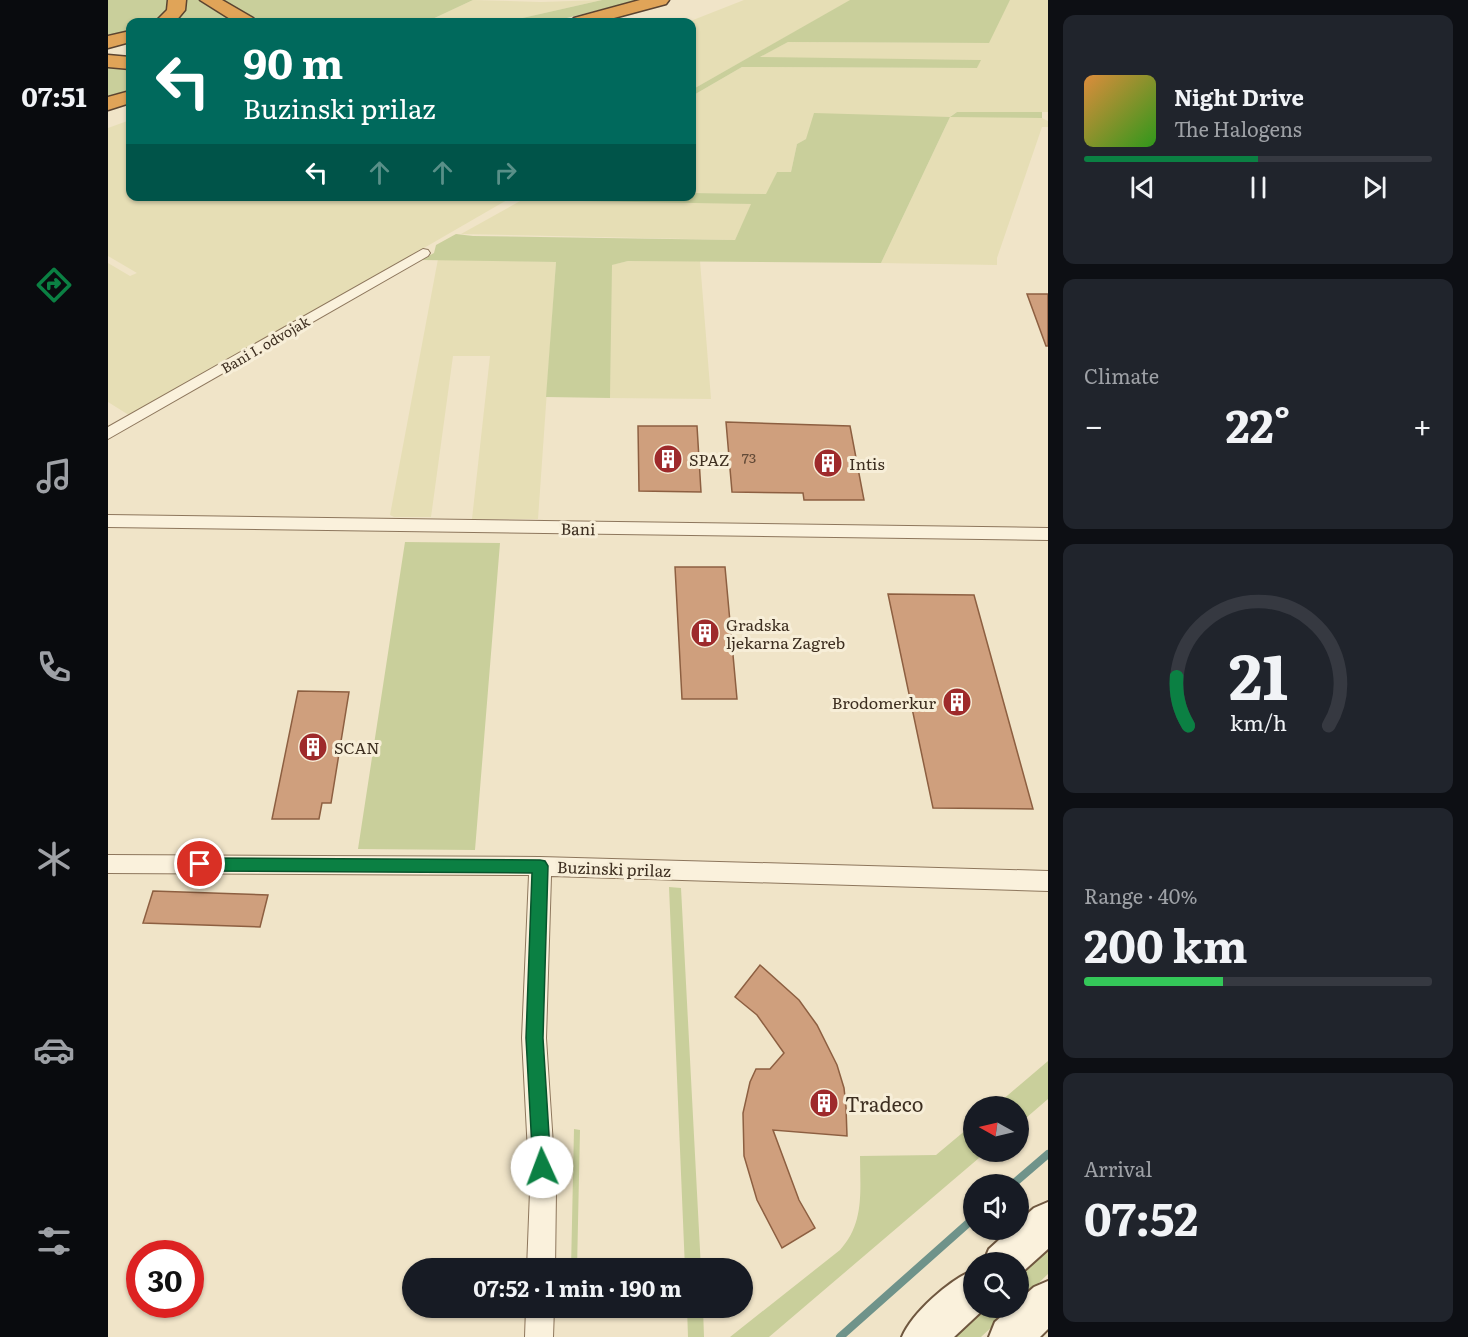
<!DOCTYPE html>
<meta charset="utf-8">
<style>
:root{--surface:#171b24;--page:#20242c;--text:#f1f3f6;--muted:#9ea1a6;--line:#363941;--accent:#0b8043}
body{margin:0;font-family:Literata,serif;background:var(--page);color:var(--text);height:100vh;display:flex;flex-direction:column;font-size:22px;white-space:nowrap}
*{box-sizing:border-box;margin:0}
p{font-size:20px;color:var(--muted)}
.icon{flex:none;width:33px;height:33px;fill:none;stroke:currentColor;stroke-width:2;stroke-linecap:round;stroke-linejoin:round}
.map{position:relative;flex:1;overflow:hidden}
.side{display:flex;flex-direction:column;gap:15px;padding:15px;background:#0d0f14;width:420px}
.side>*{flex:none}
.guide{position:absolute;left:18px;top:18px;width:570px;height:183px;border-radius:12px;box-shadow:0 2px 4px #0004;background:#00695c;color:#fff;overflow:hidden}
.needle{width:39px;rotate:278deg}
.buttons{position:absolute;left:855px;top:1096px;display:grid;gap:12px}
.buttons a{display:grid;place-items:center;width:66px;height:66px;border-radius:50%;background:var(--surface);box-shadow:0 2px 4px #0004;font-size:30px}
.speed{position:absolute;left:18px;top:1240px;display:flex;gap:12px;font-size:30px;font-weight:700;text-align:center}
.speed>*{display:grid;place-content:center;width:78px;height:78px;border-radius:50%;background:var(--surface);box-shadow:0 2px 4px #0004;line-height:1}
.speed .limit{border:9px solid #d22;background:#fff;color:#111}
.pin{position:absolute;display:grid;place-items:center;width:51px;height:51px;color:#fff;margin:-26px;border:3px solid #fff;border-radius:50%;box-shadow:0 2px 6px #0007}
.me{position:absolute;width:66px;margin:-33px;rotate:358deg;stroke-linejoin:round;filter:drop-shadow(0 0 4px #0008)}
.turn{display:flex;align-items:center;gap:21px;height:126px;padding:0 18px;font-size:27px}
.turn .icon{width:78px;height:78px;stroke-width:2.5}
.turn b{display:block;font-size:42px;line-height:51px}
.lanes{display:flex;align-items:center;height:57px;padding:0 18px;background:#0003;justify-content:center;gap:30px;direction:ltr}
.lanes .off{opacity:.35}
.big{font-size:45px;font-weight:700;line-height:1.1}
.side .widget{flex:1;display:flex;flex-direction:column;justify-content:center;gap:9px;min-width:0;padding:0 21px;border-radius:12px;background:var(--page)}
.side .dial{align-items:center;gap:0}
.dial svg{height:156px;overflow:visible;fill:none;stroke:var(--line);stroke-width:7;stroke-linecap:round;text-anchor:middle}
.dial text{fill:var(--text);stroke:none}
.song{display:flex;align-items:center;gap:18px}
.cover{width:72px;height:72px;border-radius:9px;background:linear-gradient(135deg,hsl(30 70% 55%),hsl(110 70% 35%))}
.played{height:6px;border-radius:3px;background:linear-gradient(90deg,var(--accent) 50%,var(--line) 50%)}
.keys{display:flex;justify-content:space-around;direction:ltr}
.heat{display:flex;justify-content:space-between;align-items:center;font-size:33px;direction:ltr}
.charge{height:9px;border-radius:4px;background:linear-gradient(90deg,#34c759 40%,var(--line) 0)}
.trip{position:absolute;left:294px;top:1258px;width:351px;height:60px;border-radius:30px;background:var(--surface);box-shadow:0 2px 4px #0004;font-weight:700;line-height:60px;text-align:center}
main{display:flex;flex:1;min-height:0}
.menu{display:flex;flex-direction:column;width:108px;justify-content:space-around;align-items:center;background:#090b0e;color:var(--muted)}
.menu .icon{width:42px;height:42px}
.menu .active{color:var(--accent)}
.menu b{font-size:27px;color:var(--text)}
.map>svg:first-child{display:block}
.farmland{fill:#e6deb5}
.green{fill:#c9cf9b}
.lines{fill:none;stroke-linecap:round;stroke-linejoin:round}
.stream{stroke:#6f938a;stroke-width:8}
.building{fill:#cf9f7d;stroke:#8d5f41;stroke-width:1.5}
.minor-casing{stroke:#8d765c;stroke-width:2}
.secondary-casing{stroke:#6f573f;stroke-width:4}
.motorway-casing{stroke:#5b4430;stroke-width:3}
.minor{fill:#faf1dc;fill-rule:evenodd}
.secondary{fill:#faf1dc;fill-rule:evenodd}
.motorway{fill:#e0a458;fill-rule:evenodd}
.route{fill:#0b8043;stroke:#07532c;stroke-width:1.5}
.labels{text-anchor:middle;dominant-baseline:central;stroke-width:6;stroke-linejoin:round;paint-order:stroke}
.far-street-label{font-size:14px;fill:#3d2e20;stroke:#f7eed8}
.number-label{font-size:14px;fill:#624a37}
.poi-label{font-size:16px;fill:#3d2e20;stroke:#f7eed8;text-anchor:start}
.street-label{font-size:16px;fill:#3d2e20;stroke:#f7eed8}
.near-poi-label{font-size:20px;fill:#3d2e20;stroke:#f7eed8;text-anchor:start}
</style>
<main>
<nav class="menu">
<b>07:51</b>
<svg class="icon active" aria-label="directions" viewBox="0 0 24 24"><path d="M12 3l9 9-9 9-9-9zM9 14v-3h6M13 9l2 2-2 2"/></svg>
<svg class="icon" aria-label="music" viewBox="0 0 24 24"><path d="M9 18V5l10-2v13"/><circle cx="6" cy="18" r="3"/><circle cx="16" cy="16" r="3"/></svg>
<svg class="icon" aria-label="phone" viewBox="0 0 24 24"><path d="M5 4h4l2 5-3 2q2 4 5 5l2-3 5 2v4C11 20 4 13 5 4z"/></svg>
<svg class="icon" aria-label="climate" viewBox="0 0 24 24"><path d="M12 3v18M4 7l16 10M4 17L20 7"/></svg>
<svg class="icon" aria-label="car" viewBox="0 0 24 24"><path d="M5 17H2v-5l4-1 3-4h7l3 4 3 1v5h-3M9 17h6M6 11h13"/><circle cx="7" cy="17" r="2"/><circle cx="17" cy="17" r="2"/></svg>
<svg class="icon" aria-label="filters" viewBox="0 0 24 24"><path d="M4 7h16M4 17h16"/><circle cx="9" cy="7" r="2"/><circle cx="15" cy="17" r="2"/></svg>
</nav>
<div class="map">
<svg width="940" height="1337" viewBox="0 0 940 1337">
<rect width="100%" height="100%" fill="#f0e4c8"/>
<path class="farmland" d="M365,0L433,2L494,0L397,22H318Z
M636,0H743L587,88L584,87V22H580Z
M902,0H940V112H849L843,116L934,118L940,121V127H934L889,258V265L773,263L842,117L698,139L689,144L683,172H669L659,194L584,193V96L634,67L869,68L872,60L650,58L680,42L880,43Z
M22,120V196L404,197L24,417L0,402V263L22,276L29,273L0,256V128Z
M414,200L629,203L644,204L627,240L353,234Z
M330,259L448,262L430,519H364L382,356H345L323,517H286L282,515Z
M520,261H592L603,399L502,398L503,265Z"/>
<path class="green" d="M0,0H64C52,28 51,22 22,22V34L0,39Z
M75,0H94L130,22H62L68,17Z
M108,0H365L318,22H147Z
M494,0H530L443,22H397Z
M742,0H902L881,43L680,42L652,57L873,60L869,68L634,67L584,96V87L587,88Z
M0,67L22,69V94L0,101Z
M849,112H934V118L842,117L773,263L520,261L504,265L502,398L438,397L448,262L313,260L326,253L328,245L348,234L365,236L627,240L643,204L414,200L420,196H584V193L658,194L669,172H683L689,144L698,139L706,113L842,117Z
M297,542L392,543L367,850L250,849Z
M561,887L573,888L593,1269H577Z
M940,1061V1099L911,1124L910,1107H886Z
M865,1124L866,1152H878L661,1337H622L732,1250C757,1223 752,1190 752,1156L828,1155Z
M466,1129L472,1130L469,1269H463Z
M940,1247V1274L911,1302V1275Z
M579,1308H595L596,1337H580Z
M876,1308H904L873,1337H846Z"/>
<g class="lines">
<path class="stream" d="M904,1185L940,1154
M732,1337L866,1218"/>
</g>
<path class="building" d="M919,294H940V346H938Z
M618,422L742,426L756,500H696L695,493L624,492Z
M530,426H589L593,492L531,491Z
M567,567H617L629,699H574Z
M780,594L866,595L925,809L825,808Z
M190,691L241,692L223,803H214L211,819H164Z
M45,891L160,895L152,927L35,923Z
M652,965L691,1000L709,1025L729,1065L736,1088L738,1107L739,1136L665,1130L691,1200L707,1228L674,1248L649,1200L636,1156L635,1113L642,1082L648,1069H662L676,1053L649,1015L627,997Z"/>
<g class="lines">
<g class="minor-casing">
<path id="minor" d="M315,249L320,250L322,253L320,256L0,439V427Z
M0,515L940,528V540L0,527Z
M0,855L432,857L940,871V891L443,876L438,1038L448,1191L447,1269H419L422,1191L414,1038L421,875L0,873Z
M418,1308H446L445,1337H417Z"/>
</g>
<g class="secondary-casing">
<path id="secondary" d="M940,1202V1249L910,1276V1263H875L881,1249L902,1230H910V1222L926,1208Z
M866,1270V1308H877L846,1337H794C804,1313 841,1280 866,1270Z
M940,1281V1329L932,1337H881L887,1322L903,1308H910V1301L926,1287Z"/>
</g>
<g class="motorway-casing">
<path id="motorway" d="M60,0H78L77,10L67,22H47L59,10Z
M92,0H114L145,18L148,22H127Z
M532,0H561L558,4L491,22H463L466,18Z
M22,31V42L0,48V36Z
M0,55L22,57V69L0,67Z
M22,91V103L0,110V97Z"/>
</g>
<use href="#minor" class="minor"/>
<use href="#secondary" class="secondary"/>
<use href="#motorway" class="motorway"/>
</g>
<path class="route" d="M92,858L432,860L437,861L440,866L435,1038L443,1167L440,1174L434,1176L427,1174L425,1167L418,1038L424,873L92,871L86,869L84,864L86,860Z"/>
<defs>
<g id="building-disc" transform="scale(1.5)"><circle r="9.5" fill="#9e2a2b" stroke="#f7eed8"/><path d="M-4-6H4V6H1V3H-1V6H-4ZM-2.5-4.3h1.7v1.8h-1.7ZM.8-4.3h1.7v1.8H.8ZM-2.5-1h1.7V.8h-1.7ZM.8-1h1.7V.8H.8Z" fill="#fff"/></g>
</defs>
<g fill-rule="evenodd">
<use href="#building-disc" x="560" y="459"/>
<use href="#building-disc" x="720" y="463"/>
<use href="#building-disc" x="597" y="633"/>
<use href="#building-disc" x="849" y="702"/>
<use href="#building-disc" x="205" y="747"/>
<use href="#building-disc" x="716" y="1103"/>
</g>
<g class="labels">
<g class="far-street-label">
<text transform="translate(157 344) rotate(-30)">Bani I. odvojak</text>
</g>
<g class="number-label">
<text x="641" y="457">73</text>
</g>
<g class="poi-label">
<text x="581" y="459">SPAZ</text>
<text x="741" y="463">Intis</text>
<text x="618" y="624">Gradska<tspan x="618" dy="18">ljekarna Zagreb</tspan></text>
<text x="828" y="702" text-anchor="end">Brodomerkur</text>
<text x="226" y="747">SCAN</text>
</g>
<g class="street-label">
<text transform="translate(470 528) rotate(1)">Bani</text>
<text transform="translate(506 868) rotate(2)">Buzinski prilaz</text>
</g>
<g class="near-poi-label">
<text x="737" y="1103">Tradeco</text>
</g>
</g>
</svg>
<div class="buttons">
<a><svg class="needle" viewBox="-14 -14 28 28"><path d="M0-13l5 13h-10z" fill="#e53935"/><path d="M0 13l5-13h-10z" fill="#9ea1a6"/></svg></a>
<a><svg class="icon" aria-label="sound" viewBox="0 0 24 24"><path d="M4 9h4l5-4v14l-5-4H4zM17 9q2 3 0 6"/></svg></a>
<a><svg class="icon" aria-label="search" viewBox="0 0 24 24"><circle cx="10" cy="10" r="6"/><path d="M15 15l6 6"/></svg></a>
</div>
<div class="speed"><div class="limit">30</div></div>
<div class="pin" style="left:92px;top:864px;background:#d93025"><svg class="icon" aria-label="arrive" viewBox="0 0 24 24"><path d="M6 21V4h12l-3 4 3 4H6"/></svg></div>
<svg class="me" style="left:434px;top:1167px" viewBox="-20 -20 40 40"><circle r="19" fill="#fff"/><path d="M0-13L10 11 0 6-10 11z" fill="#0b8043"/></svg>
<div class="trip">07:52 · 1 min · 190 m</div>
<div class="guide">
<div class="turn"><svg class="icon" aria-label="left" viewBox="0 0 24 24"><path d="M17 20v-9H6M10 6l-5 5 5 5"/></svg><div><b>90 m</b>Buzinski prilaz</div></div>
<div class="lanes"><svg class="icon" aria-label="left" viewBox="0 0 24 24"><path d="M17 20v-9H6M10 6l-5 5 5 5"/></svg><svg class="icon off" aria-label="ahead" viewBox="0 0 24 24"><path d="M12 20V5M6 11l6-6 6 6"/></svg><svg class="icon off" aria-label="ahead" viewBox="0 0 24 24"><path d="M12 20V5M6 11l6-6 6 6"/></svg><svg class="icon off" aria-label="right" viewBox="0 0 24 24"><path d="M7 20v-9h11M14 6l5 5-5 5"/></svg></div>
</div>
</div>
<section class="side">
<div class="widget">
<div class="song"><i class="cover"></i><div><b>Night Drive</b><p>The Halogens</p></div></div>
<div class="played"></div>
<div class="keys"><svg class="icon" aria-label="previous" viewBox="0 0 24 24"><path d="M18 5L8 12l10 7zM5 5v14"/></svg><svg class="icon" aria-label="pause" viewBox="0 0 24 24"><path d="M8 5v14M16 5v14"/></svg><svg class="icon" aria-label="next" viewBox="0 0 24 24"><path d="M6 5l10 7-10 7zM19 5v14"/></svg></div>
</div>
<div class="widget"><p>Climate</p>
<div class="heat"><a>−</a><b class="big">22°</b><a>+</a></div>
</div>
<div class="widget dial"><svg viewBox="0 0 100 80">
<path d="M14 69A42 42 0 1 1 86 69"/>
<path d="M14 69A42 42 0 0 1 8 44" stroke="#0b8043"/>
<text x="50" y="56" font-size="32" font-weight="700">21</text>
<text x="50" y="72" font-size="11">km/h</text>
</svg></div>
<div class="widget"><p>Range · 40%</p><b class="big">200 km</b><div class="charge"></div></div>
<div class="widget"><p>Arrival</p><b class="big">07:52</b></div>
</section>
</main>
